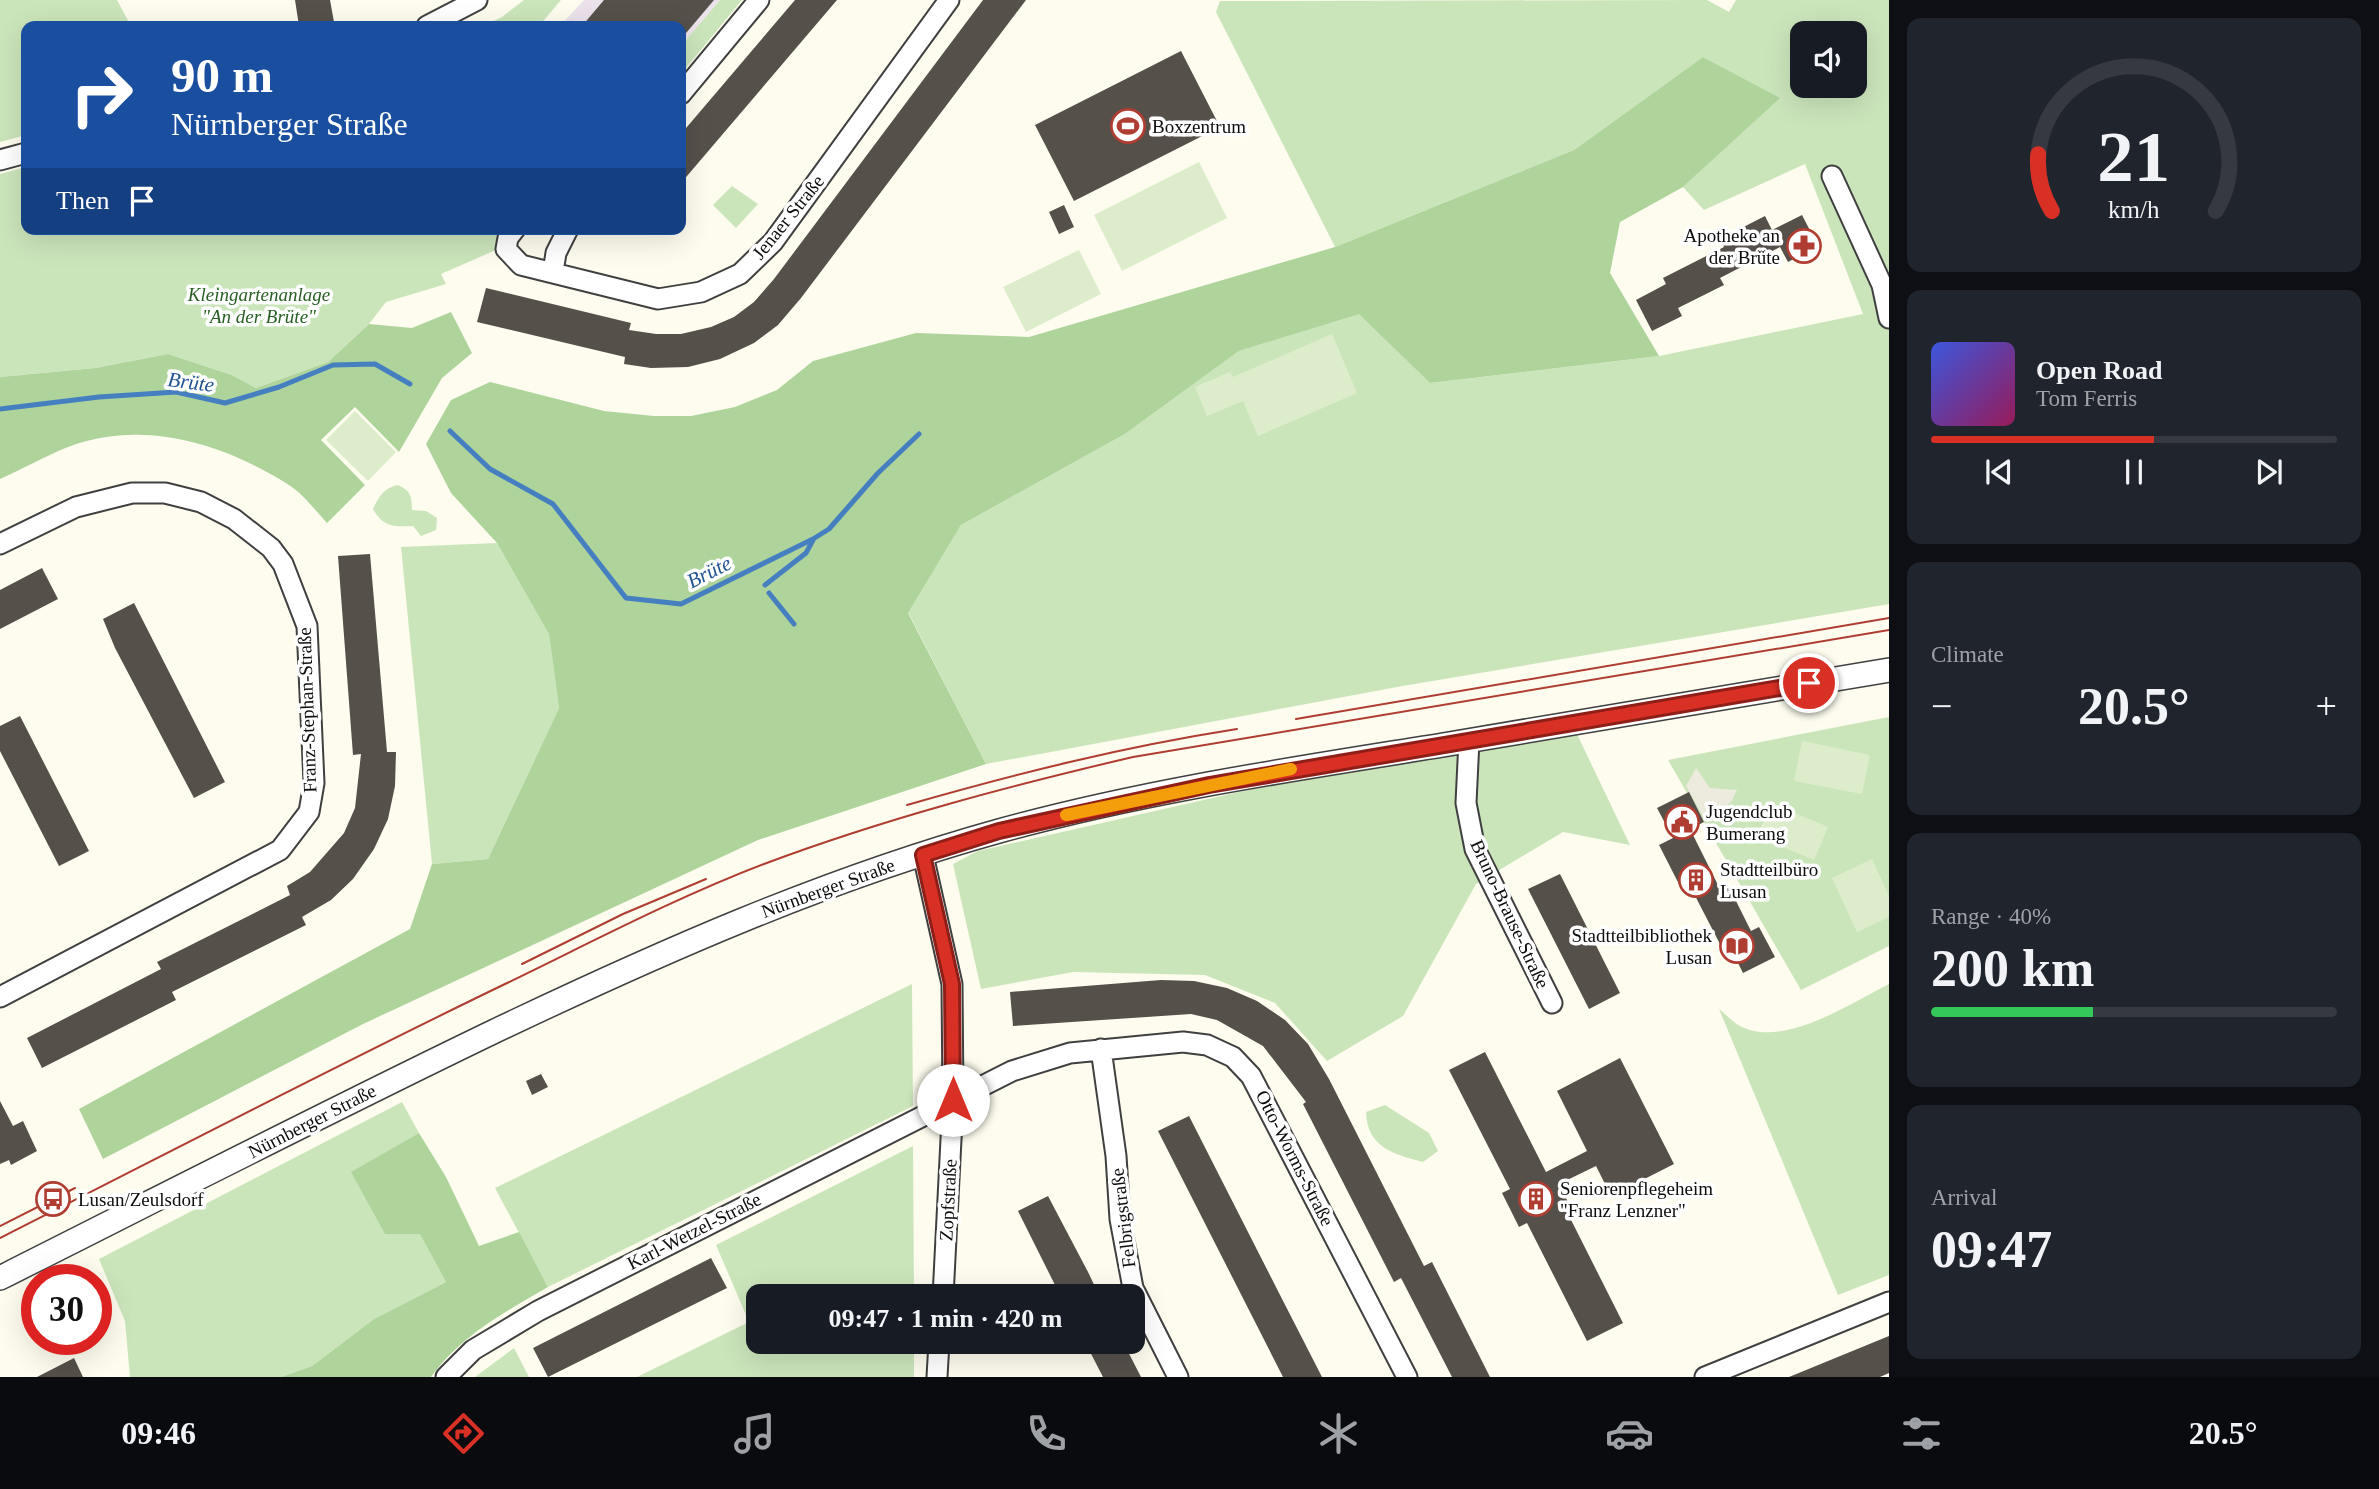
<!DOCTYPE html>
<meta charset="utf-8">
<style>
:root{--surface:#171b24;--page:#20242c;--text:#f1f3f6;--muted:#9ea1a6;--line:#363941;--accent:#d93025}
body{margin:0;font-family:"Times New Roman",serif;background:var(--page);color:var(--text);height:100vh;display:flex;flex-direction:column;font-size:26px;white-space:nowrap}
*{box-sizing:border-box;margin:0}
p{font-size:23px;color:var(--muted)}
.icon{flex:none;width:38px;height:38px;fill:none;stroke:currentColor;stroke-width:2;stroke-linecap:round;stroke-linejoin:round}
.map{position:relative;flex:1;overflow:hidden}
.details{display:flex;flex-direction:column;gap:18px;padding:18px;background:#0d0f14;width:490px}
.details>*{flex:none}
.banner{position:absolute;left:21px;top:21px;width:665px;height:214px;border-radius:14px;box-shadow:0 7px 28px #0002;background:#1a4fa0;color:#fff;overflow:hidden}
.buttons{position:absolute;left:1790px;top:21px;display:grid;gap:14px}
.buttons a{display:grid;place-items:center;width:77px;height:77px;border-radius:14px;background:var(--surface);box-shadow:0 7px 28px #0002;font-size:35px}
.speed{position:absolute;left:21px;top:1264px;display:flex;gap:14px;font-size:35px;font-weight:700;text-align:center}
.speed>*{display:grid;place-content:center;width:91px;height:91px;border-radius:50%;background:var(--surface);box-shadow:0 7px 28px #0002;line-height:1}
.speed .limit{border:10px solid #d22;background:#fff;color:#111}
.pin{position:absolute;display:grid;place-items:center;width:60px;height:60px;color:#fff;margin:-30px;border:4px solid #fff;border-radius:50%;box-shadow:0 2px 7px #0007}
.me{position:absolute;width:77px;margin:-38px;rotate:0deg;stroke-linejoin:round;filter:drop-shadow(0 0 5px #0008)}
.turn{display:flex;align-items:center;gap:24px;height:147px;padding:0 35px;font-size:32px}
.turn .icon{width:91px;height:91px;stroke-width:2.5}
.turn b{display:block;font-size:49px;line-height:60px}
.then{display:flex;align-items:center;height:66px;padding:0 35px;background:#0003;gap:14px;font-size:26px}
.big{font-size:52px;font-weight:600;line-height:1.1}
.details .widget{flex:1;display:flex;flex-direction:column;justify-content:center;gap:10px;min-width:0;padding:0 24px;border-radius:14px;background:var(--page)}
.details .dial{align-items:center;gap:0}
.dial svg{height:182px;overflow:visible;fill:none;stroke:var(--line);stroke-width:7;stroke-linecap:round;text-anchor:middle}
.dial text{fill:var(--text);stroke:none}
.song{display:flex;align-items:center;gap:21px}
.cover{width:84px;height:84px;border-radius:10px;background:linear-gradient(135deg,hsl(230 70% 55%),hsl(330 70% 35%))}
.played{height:7px;border-radius:4px;background:linear-gradient(90deg,var(--accent) 55%,var(--line) 55%)}
.keys{display:flex;justify-content:space-around;direction:ltr}
.heat{display:flex;justify-content:space-between;align-items:center;font-size:38px;direction:ltr}
.charge{height:10px;border-radius:5px;background:linear-gradient(90deg,#34c759 40%,var(--line) 0)}
.trip{position:absolute;left:746px;top:1284px;width:399px;height:70px;border-radius:14px;background:var(--surface);box-shadow:0 7px 28px #0002;font-weight:600;line-height:70px;text-align:center}
.menu{display:flex;height:112px;justify-content:space-around;align-items:center;background:#090b0e;color:var(--muted)}
.menu .icon{width:49px;height:49px}
.menu .current{color:var(--accent)}
.menu b{font-size:32px;color:var(--text)}
main{display:flex;flex:1;min-height:0}
.map>svg:first-child{display:block}
.industrial{fill:#ebe2eb}
.green{fill:#cbe5bb;fill-rule:evenodd}
.forest{fill:#aed49c}
.pitch{fill:#ddedcc}
.plaza{fill:#edebde}
.lines{fill:none;stroke-linecap:round;stroke-linejoin:round}
.stream{stroke:#467fc0;stroke-width:5}
.building{fill:#55504a}
.minor-casing{stroke:#404040;stroke-width:23}
.tertiary-casing{stroke:#404040;stroke-width:26}
.minor{stroke:#fff;stroke-width:19}
.tertiary{stroke:#fff;stroke-width:23}
.tram{stroke:#b03d32;stroke-width:2}
.route-casing{stroke:#8d1f18;stroke-width:18}
.route{stroke:#d93025;stroke-width:12}
.slow{stroke:#f59e0b;stroke-width:12}
.labels{text-anchor:middle;dominant-baseline:central;stroke-width:7;stroke-linejoin:round;paint-order:stroke}
.poi-label{font-size:19px;fill:#0d0d0d;stroke:#fff;text-anchor:start}
.street-label{font-size:19px;fill:#0d0d0d;stroke:#fff}
.park-label{font-size:19px;font-style:italic;fill:#285e23;stroke:#fff}
.water-label{font-size:21px;font-style:italic;fill:#225393;stroke:#fff}
</style>
<main>
<div class="map">
<svg width="1889" height="1377" viewBox="0 0 1889 1377">
<rect width="100%" height="100%" fill="#fdfcee"/>
<path class="industrial" d="M584,0H720L681,46V26H560Z"/>
<path class="green" d="M0,0H117L131,26H26V135L0,142Z
M524,0H561L539,26H483L502,17Z
M720,0H742L681,74V46Z
M1707,0L1729,12L1736,0H1889V604L1397,687L986,764L908,612L961,525L1125,434L1239,351L1359,313L1430,383L1659,356L1863,314L1805,164L1704,210L1683,187L1779,98L1703,57L1574,150L1335,247L1216,12L1220,1ZM1802,33H1855V86H1802Z
M26,167V229H504L496,250L441,274L446,284L386,302L369,324L328,362L256,388L232,375L168,354L95,368L0,377V174Z
M732,186L758,204L736,228L713,205Z
M398,485C411,491 412,497 412,510L426,511L437,518L436,530L421,536L413,526C394,527 383,527 373,509C379,496 384,488 398,485Z
M497,543L549,633L559,708L488,859L432,864L401,547Z
M1889,717V946L1801,990L1668,760Z
M1576,732L1630,845L1563,832L1476,884L1403,1016L1327,1061L1275,1003L1205,975L1073,972L981,989L953,864L978,851L1243,791Z
M912,984L913,1106L548,1287L495,1188Z
M1889,984V1275L1838,1295L1719,1009C1725,1014 1733,1022 1740,1026C1783,1049 1851,1003 1889,984Z
M402,1102L419,1133L352,1172L420,1233L446,1282L374,1319L312,1366L281,1377H130L125,1321L99,1259Z
M1385,1105L1429,1133L1438,1151L1423,1162C1393,1154 1367,1147 1366,1112Z
M913,1146L914,1297H758V1342H914V1377H637L749,1322L716,1245Z
M514,1348L529,1377H475Z"/>
<path class="forest" d="M1703,57L1780,98L1683,187L1620,222L1610,273L1659,356L1430,383L1359,314L1239,351L1125,434L961,525L908,613L986,764L758,840L363,1024L103,1159L79,1109L410,929L432,864L488,859L559,708L549,634L497,543L451,493L426,444L451,400L490,382L604,411L654,416H691L735,407L777,390L813,361L916,333L1029,337L1335,247L1574,150Z
M451,312L472,353L442,378L399,452L355,407L321,440L365,485L327,523C315,510 303,494 289,485C225,444 143,418 68,447C45,456 23,469 0,479V377L95,368L168,354L232,375L256,388L328,362L369,324L412,328Z
M419,1133L446,1177L479,1246L519,1232L548,1287C505,1312 460,1336 431,1377H281L312,1366L374,1319L446,1282L420,1234H385L351,1172Z"/>
<path class="pitch" d="M1199,162L1227,218L1122,271L1094,215Z
M1079,250L1101,294L1026,332L1003,287Z
M1332,334L1357,393L1258,436L1243,401L1207,416L1195,387L1230,372L1233,377Z
M355,411L396,452L368,481L326,440Z
M1802,741L1870,755L1862,794L1794,781Z
M1771,803L1828,827L1814,860L1757,836Z
M1872,859L1889,896V917L1857,932L1832,878Z"/>
<path class="plaza" d="M1696,768L1710,788L1737,790L1731,802L1721,812L1705,820L1686,786Z"/>
<g class="lines">
<path class="stream" d="M0,409L99,397L176,392L225,403L279,387L333,365L375,364L410,384
M450,431L490,469L553,504L626,598L681,604L813,539L829,529L878,473L919,434
M765,585L806,553L813,540
M769,593L794,624"/>
</g>
<path class="building" d="M295,0H330L334,22L299,26Z
M604,0H714L681,39V26H582Z
M795,0H837L681,183V134Z
M983,0H1026L801,298L778,325L754,343L720,359L688,367L651,368L624,364L625,357L477,322L486,288L631,323L629,330L656,334H681L711,327L734,317L754,302L774,279Z
M1181,51L1220,127L1074,201L1035,125Z
M1064,205L1074,227L1059,234L1049,212Z
M1802,215L1818,246L1788,262L1780,247L1720,278L1724,285L1678,308L1682,316L1652,331L1636,300L1666,284L1663,278L1724,247L1720,239L1765,216L1772,230Z
M370,554L387,752H396L395,786L388,819L374,849L353,879L331,900L302,917L306,925L172,992L176,1000L42,1068L27,1038L161,969L157,962L290,895L287,886L310,872L344,833L355,808L361,754L353,755L338,556Z
M42,568L58,599L0,629V590Z
M134,603L225,782L194,798L115,648L103,619Z
M20,716L89,851L59,866L0,751V726Z
M1689,792L1704,822L1690,829L1720,889L1728,885L1751,931L1759,927L1775,957L1743,973L1728,943L1721,946L1690,886L1682,890L1659,845L1673,838L1657,808Z
M1560,874L1620,993L1589,1009L1528,889Z
M1161,980L1194,981L1227,988L1257,1001L1285,1020L1308,1044L1329,1079L1424,1266L1432,1262L1490,1377H1452L1401,1278L1394,1282L1303,1104L1306,1102L1263,1046L1217,1020L1191,1014L1013,1026L1010,992Z
M1485,1052L1546,1172L1587,1151L1557,1091L1620,1058L1674,1164L1611,1196L1596,1166L1559,1184L1568,1202L1563,1204L1623,1323L1587,1341L1527,1223L1519,1227L1502,1193L1510,1189L1449,1070Z
M541,1074L548,1087L532,1095L526,1081Z
M0,1101L13,1126L23,1121L37,1151L11,1165L9,1160L0,1164Z
M1189,1116L1279,1293L1322,1377H1283L1158,1131Z
M1048,1196L1088,1272L1100,1297H1061L1018,1211Z
M711,1258L727,1288L548,1377L533,1348Z
M1889,1336V1373L1880,1377H1789Z
M1085,1342H1123L1141,1377H1103Z
M74,1358L83,1377H37Z"/>
<g class="lines">
<g class="minor-casing">
<path id="minor" d="M427,26L477,0
M681,94L759,0
M0,160L26,153
M1832,176L1882,285L1889,318
M515,229L508,238L506,249L521,265L658,299L701,292L740,274L773,242L949,0
M553,272L556,253L568,229
M0,544L76,507L132,493H165L201,502L234,519L271,548L283,564L307,626L314,783L309,812L280,850L0,997
M1469,740L1466,803L1475,849L1552,1003
M923,855L952,984L953,1100L943,1297
M1101,1049L1116,1156L1120,1219L1133,1288L1178,1377
M446,1377L473,1350L538,1311L1012,1071L1070,1053L1183,1042L1207,1045L1233,1057L1251,1076L1407,1377
M937,1377L939,1342
M1705,1377L1889,1302"/>
</g>
<g class="tertiary-casing">
<path id="tertiary" d="M0,1278C165,1195 329,1111 495,1031C659,953 823,880 999,831C1144,791 1294,769 1443,745C1592,720 1740,695 1889,670"/>
</g>
<use href="#minor" class="minor"/>
<use href="#tertiary" class="tertiary"/>
<path class="tram" d="M1296,719L1889,618
M907,805C1019,773 1122,747 1237,729
M522,964L623,914L706,879
M0,1226L75,1188
M0,1238C168,1153 335,1066 505,984C590,943 675,898 764,864C884,819 1009,786 1133,757L1889,630"/>
</g>
<g class="lines">
<g class="route-casing">
<path id="route" d="M953,1100L952,984L923,855L999,831L1209,785L1809,683"/>
</g>
<use href="#route" class="route"/>
<path class="slow" d="M1066,815L1291,769"/>
</g>
<defs>
<g id="stadium-ring" transform="scale(1.75)"><circle r="9.5" fill="#fff" stroke="#b03d32" stroke-width="1.5"/><path d="M0-5a6.5 5 0 1 0 0 10a6.5 5 0 1 0 0-10ZM-3.5-1.8h7v3.6h-7Z" fill="#b03d32"/></g>
<g id="pharmacy-ring" transform="scale(1.75)"><circle r="9.5" fill="#fff" stroke="#b03d32" stroke-width="1.5"/><path d="M-2-6h4v4h4v4h-4v4h-4v-4h-4v-4h4Z" fill="#b03d32"/></g>
<g id="civic-ring" transform="scale(1.75)"><circle r="9.5" fill="#fff" stroke="#b03d32" stroke-width="1.5"/><path d="M-.6-6.5H3V-4.5H.6V-3L4-1V1h2V6H-6V1h2V-1L-.6-3ZM-1.2 2.5V6h2.4V2.5Z" fill="#b03d32"/></g>
<g id="building-ring" transform="scale(1.75)"><circle r="9.5" fill="#fff" stroke="#b03d32" stroke-width="1.5"/><path d="M-4-6H4V6H1V3H-1V6H-4ZM-2.5-4.3h1.7v1.8h-1.7ZM.8-4.3h1.7v1.8H.8ZM-2.5-1h1.7V.8h-1.7ZM.8-1h1.7V.8H.8Z" fill="#b03d32"/></g>
<g id="library-ring" transform="scale(1.75)"><circle r="9.5" fill="#fff" stroke="#b03d32" stroke-width="1.5"/><path d="M-6-4Q-3-5.5-.7-3.5V5Q-3 3-6 4ZM6-4Q3-5.5 .7-3.5V5Q3 3 6 4Z" fill="#b03d32"/></g>
<g id="bus-ring" transform="scale(1.75)"><circle r="9.5" fill="#fff" stroke="#b03d32" stroke-width="1.5"/><path d="M-5-6H5V4H4V6H2V4H-2V6H-4V4H-5ZM-3.5-4V0h7V-4ZM-3.5 1.2v1.5H-2V1.2ZM2 1.2v1.5H3.5V1.2Z" fill="#b03d32"/></g>
</defs>
<g fill-rule="evenodd">
<use href="#stadium-ring" x="1128" y="126"/>
<use href="#pharmacy-ring" x="1804" y="246"/>
<use href="#civic-ring" x="1682" y="822"/>
<use href="#building-ring" x="1696" y="880"/>
<use href="#library-ring" x="1737" y="946"/>
<use href="#bus-ring" x="53" y="1199"/>
<use href="#building-ring" x="1536" y="1199"/>
</g>
<g class="labels">
<g class="poi-label">
<text x="1152" y="126">Boxzentrum</text>
<text x="1780" y="235" text-anchor="end">Apotheke an<tspan x="1780" dy="22">der Brüte</tspan></text>
<text x="1706" y="811">Jugendclub<tspan x="1706" dy="22">Bumerang</tspan></text>
<text x="1720" y="869">Stadtteilbüro<tspan x="1720" dy="22">Lusan</tspan></text>
<text x="1712" y="935" text-anchor="end">Stadtteilbibliothek<tspan x="1712" dy="22">Lusan</tspan></text>
<text x="1560" y="1188">Seniorenpflegeheim<tspan x="1560" dy="22">"Franz Lenzner"</tspan></text>
<text x="78" y="1199">Lusan/Zeulsdorf</text>
</g>
<g class="street-label">
<text transform="translate(788 217) rotate(-51)">Jenaer Straße</text>
<text transform="translate(307 710) rotate(-92)">Franz-Stephan-Straße</text>
<text transform="translate(828 888) rotate(-20)">Nürnberger Straße</text>
<text transform="translate(1510 914) rotate(65)">Bruno-Brause-Straße</text>
<text transform="translate(312 1121) rotate(-27)">Nürnberger Straße</text>
<text transform="translate(1295 1158) rotate(63)">Otto-Worms-Straße</text>
<text transform="translate(948 1200) rotate(-87)">Zopfstraße</text>
<text transform="translate(1123 1218) rotate(-97)">Felbrigstraße</text>
<text transform="translate(694 1231) rotate(-27)">Karl-Wetzel-Straße</text>
</g>
<g class="park-label">
<text x="259" y="294">Kleingartenanlage<tspan x="259" dy="22">"An der Brüte"</tspan></text>
</g>
<g class="water-label">
<text transform="translate(191 382) rotate(7)">Brüte</text>
<text transform="translate(709 572) rotate(-27)">Brüte</text>
</g>
</g>
</svg>
<div class="buttons">
<a><svg class="icon" aria-label="sound" viewBox="0 0 24 24"><path d="M4 9h4l5-4v14l-5-4H4zM17 9q2 3 0 6"/></svg></a>
</div>
<div class="speed"><div class="limit">30</div></div>
<div class="pin" style="left:1809px;top:683px;background:#d93025"><svg class="icon" aria-label="arrive" viewBox="0 0 24 24"><path d="M6 21V4h12l-3 4 3 4H6"/></svg></div>
<svg class="me" style="left:953px;top:1100px" viewBox="-20 -20 40 40"><circle r="19" fill="#fff"/><path d="M0-13L10 11 0 6-10 11z" fill="#d93025"/></svg>
<div class="trip">09:47 · 1 min · 420 m</div>
<div class="banner">
<div class="turn"><svg class="icon" aria-label="right" viewBox="0 0 24 24"><path d="M7 20v-9h11M14 6l5 5-5 5"/></svg><div><b>90 m</b>Nürnberger Straße</div></div>
<div class="then">Then<svg class="icon" aria-label="arrive" viewBox="0 0 24 24"><path d="M6 21V4h12l-3 4 3 4H6"/></svg></div>
</div>
</div>
<section class="details">
<div class="widget dial"><svg viewBox="0 0 100 80">
<path d="M14 69A42 42 0 1 1 86 69"/>
<path d="M14 69A42 42 0 0 1 8 44" stroke="#d93025"/>
<text x="50" y="56" font-size="32" font-weight="700">21</text>
<text x="50" y="72" font-size="11">km/h</text>
</svg></div>
<div class="widget">
<div class="song"><i class="cover"></i><div><b>Open Road</b><p>Tom Ferris</p></div></div>
<div class="played"></div>
<div class="keys"><svg class="icon" aria-label="previous" viewBox="0 0 24 24"><path d="M18 5L8 12l10 7zM5 5v14"/></svg><svg class="icon" aria-label="pause" viewBox="0 0 24 24"><path d="M8 5v14M16 5v14"/></svg><svg class="icon" aria-label="next" viewBox="0 0 24 24"><path d="M6 5l10 7-10 7zM19 5v14"/></svg></div>
</div>
<div class="widget"><p>Climate</p>
<div class="heat"><a>−</a><b class="big">20.5°</b><a>+</a></div>
</div>
<div class="widget"><p>Range · 40%</p><b class="big">200 km</b><div class="charge"></div></div>
<div class="widget"><p>Arrival</p><b class="big">09:47</b></div>
</section>
</main>
<nav class="menu">
<b>09:46</b>
<svg class="icon current" aria-label="directions" viewBox="0 0 24 24"><path d="M12 3l9 9-9 9-9-9zM9 14v-3h6M13 9l2 2-2 2"/></svg>
<svg class="icon" aria-label="music" viewBox="0 0 24 24"><path d="M9 18V5l10-2v13"/><circle cx="6" cy="18" r="3"/><circle cx="16" cy="16" r="3"/></svg>
<svg class="icon" aria-label="phone" viewBox="0 0 24 24"><path d="M5 4h4l2 5-3 2q2 4 5 5l2-3 5 2v4C11 20 4 13 5 4z"/></svg>
<svg class="icon" aria-label="climate" viewBox="0 0 24 24"><path d="M12 3v18M4 7l16 10M4 17L20 7"/></svg>
<svg class="icon" aria-label="car" viewBox="0 0 24 24"><path d="M5 17H2v-5l4-1 3-4h7l3 4 3 1v5h-3M9 17h6M6 11h13"/><circle cx="7" cy="17" r="2"/><circle cx="17" cy="17" r="2"/></svg>
<svg class="icon" aria-label="filters" viewBox="0 0 24 24"><path d="M4 7h16M4 17h16"/><circle cx="9" cy="7" r="2"/><circle cx="15" cy="17" r="2"/></svg>
<b>20.5°</b>
</nav>
